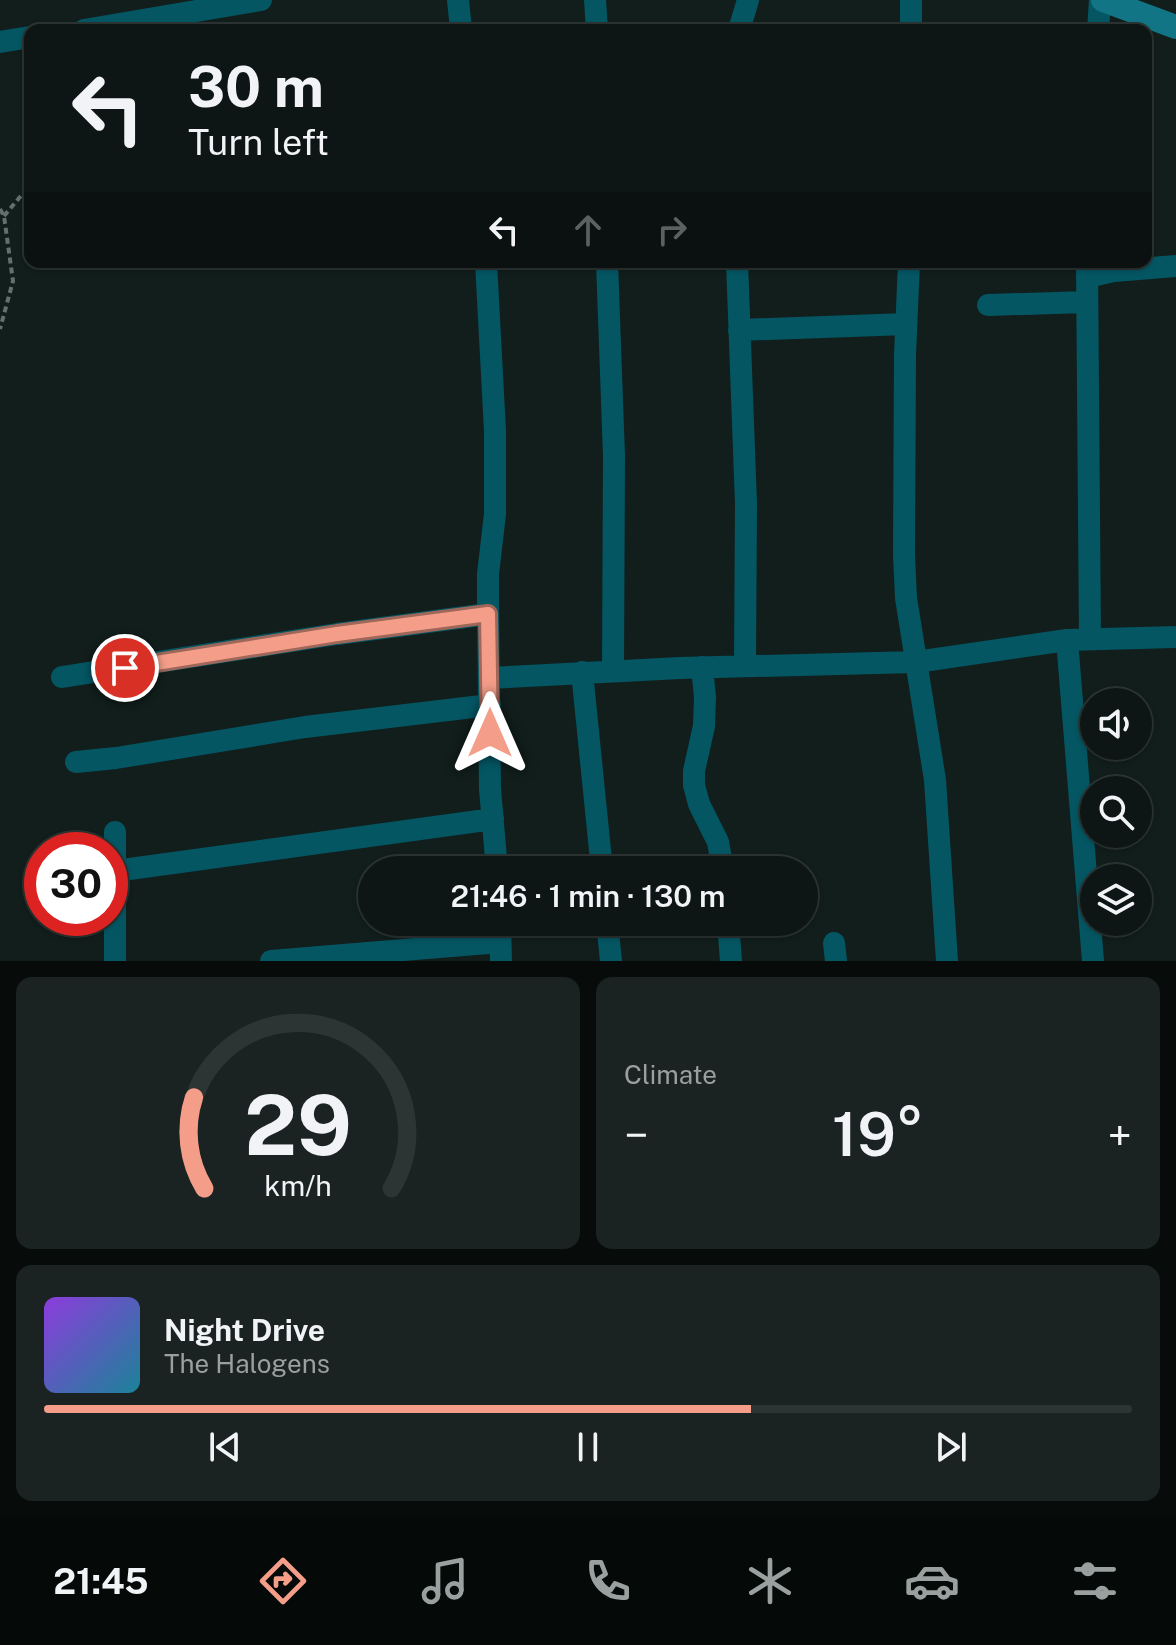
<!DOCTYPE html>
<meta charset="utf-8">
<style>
:root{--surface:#0d1614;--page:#1b2322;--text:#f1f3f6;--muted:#9a9fa0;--line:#2d3534;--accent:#f49e8a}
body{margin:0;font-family:"Public Sans",sans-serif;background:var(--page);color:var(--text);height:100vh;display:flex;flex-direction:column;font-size:30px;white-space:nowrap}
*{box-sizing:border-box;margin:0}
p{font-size:26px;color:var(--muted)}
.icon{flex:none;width:44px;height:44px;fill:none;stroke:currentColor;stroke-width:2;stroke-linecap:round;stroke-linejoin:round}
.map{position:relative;height:961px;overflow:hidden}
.drawer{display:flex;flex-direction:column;gap:16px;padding:16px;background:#070c0b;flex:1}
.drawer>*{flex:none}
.guide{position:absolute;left:24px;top:24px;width:1128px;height:244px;border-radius:16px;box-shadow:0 2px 6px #0004,0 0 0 2px var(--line);background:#0d1614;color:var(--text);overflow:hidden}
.tools{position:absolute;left:1080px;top:688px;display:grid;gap:16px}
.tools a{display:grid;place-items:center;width:72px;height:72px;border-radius:50%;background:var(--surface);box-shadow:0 2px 6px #0004,0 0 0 2px var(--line);font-size:40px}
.speed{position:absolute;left:24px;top:832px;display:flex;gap:16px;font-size:40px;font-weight:700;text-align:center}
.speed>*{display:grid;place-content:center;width:104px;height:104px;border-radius:50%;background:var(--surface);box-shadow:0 2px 6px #0004,0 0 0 2px var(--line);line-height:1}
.speed .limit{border:12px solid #d22;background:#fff;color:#111}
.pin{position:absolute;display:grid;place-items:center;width:68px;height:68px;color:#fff;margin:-34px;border:4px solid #fff;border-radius:50%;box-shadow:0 2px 8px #0007}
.me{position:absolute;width:88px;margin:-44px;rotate:0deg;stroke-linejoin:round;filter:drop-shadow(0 0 6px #0008)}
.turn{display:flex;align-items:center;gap:28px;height:168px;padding:0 32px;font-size:36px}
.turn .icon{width:104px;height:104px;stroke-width:2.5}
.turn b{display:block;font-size:56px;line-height:68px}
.lanes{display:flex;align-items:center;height:76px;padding:0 32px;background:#0003;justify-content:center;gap:40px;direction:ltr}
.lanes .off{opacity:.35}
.big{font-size:60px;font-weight:600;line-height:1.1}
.drawer .tile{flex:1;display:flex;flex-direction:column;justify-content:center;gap:12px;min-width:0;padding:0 28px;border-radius:16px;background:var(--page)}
.drawer .dial{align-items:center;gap:0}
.dial svg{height:208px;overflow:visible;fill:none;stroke:var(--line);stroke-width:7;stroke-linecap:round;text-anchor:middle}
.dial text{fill:var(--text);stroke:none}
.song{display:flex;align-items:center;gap:24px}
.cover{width:96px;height:96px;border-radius:12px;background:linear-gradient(135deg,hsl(270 70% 55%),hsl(190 70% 35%))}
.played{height:8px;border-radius:4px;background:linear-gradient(90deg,var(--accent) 65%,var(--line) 65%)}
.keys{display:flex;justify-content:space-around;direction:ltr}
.heat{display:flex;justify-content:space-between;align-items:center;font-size:44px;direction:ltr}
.drawer .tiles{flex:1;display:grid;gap:16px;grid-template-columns:1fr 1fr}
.tile:last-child{grid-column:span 2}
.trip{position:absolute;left:358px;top:856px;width:460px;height:80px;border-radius:40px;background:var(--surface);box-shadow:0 2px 6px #0004,0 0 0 2px var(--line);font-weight:600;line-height:80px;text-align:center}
.menu{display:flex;height:128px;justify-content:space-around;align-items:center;background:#050908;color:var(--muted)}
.menu .icon{width:56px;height:56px}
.menu .on{color:var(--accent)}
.menu b{font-size:36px;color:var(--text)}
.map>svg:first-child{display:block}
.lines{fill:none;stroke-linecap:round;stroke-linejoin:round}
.path{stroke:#65706d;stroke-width:4;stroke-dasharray:6 4;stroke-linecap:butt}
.street{stroke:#045663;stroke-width:22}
.secondary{stroke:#117585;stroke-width:24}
.route-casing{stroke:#9f675a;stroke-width:20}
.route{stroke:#f49e8a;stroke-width:14}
</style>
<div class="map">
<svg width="1176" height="961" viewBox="0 0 1176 961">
<rect width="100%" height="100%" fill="#111e1b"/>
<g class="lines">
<path class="path" d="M0,209L4,216L13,281L0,329
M4,216L30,185"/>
<path class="street" d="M458,0L461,30
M595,0L597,30
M911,0V30
M84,30L261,0
M739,30L748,0
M1098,30L1100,0
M0,42L30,37
M486,262L495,431V514L488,574V607L490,789L497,870
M607,262L614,456L613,671
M737,262L746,504L745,665
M909,262L905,355L904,555L906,598L935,780L947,961
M1087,262L1090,639
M1087,277L1114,271L1176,266
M988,305L1087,302
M739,330L906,324
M1067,640L1093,961
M702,667L705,697L704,726L694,771V785L699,804L718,842L723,870
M582,672L602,870
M62,677L337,634L488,614
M490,678L680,668L916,662L1067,640L1176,637
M76,762L116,758L305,727L490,705
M115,832V961
M115,871L493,819
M500,922L501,961
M607,922L611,961
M728,922L731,961
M834,943L836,961
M271,961L500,942"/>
<path class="secondary" d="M1103,0L1176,27"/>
</g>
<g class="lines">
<g class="route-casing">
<path id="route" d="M125,668L337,634L488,614L490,733"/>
</g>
<use href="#route" class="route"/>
</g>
</svg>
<div class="tools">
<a><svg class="icon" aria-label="sound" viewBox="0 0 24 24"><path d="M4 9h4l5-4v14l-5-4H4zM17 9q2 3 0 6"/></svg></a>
<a><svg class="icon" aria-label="search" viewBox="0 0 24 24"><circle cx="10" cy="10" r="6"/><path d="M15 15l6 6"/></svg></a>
<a><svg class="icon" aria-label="layers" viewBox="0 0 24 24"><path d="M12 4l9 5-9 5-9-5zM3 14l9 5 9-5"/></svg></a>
</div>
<div class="speed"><div class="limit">30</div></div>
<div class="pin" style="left:125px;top:668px;background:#d93025"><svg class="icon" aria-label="arrive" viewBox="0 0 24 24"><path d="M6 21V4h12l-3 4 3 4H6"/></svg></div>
<svg class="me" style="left:490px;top:733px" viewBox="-20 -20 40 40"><path d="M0-17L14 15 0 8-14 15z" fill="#f49e8a" stroke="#fff" stroke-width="4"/></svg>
<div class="trip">21:46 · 1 min · 130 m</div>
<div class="guide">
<div class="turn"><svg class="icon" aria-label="left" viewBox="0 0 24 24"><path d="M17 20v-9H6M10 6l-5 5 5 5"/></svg><div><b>30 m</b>Turn left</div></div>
<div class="lanes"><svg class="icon" aria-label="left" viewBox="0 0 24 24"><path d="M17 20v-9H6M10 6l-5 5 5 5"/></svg><svg class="icon off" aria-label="ahead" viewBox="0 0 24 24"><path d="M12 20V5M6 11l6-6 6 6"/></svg><svg class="icon off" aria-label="right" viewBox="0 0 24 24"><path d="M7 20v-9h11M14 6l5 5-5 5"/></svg></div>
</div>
</div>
<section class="drawer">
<div class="tiles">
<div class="tile dial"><svg viewBox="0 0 100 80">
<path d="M14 69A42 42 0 1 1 86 69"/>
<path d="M14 69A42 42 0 0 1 10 34" stroke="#f49e8a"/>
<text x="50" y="56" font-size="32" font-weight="700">29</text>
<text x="50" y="72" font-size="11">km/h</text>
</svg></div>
<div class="tile"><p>Climate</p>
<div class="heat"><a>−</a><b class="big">19°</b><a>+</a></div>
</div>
<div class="tile">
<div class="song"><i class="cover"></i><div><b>Night Drive</b><p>The Halogens</p></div></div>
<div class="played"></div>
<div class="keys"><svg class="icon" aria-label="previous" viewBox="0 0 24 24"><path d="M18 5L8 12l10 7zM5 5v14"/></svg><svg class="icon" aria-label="pause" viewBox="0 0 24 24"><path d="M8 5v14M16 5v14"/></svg><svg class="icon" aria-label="next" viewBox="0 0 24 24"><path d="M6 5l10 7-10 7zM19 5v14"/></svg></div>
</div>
</div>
</section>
<nav class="menu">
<b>21:45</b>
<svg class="icon on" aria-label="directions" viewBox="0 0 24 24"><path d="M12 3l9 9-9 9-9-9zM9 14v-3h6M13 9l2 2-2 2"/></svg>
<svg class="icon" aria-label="music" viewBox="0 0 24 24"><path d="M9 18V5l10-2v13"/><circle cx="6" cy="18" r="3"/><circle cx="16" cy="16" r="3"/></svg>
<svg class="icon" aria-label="phone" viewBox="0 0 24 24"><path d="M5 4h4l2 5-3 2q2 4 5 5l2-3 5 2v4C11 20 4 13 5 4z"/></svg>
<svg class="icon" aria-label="climate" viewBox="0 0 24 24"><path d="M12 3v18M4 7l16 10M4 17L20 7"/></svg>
<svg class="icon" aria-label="car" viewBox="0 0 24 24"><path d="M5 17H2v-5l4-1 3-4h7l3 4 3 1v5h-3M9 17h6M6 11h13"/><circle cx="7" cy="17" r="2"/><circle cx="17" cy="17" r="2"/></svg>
<svg class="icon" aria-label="filters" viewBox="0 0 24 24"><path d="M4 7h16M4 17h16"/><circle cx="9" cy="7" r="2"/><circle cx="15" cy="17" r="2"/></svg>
</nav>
